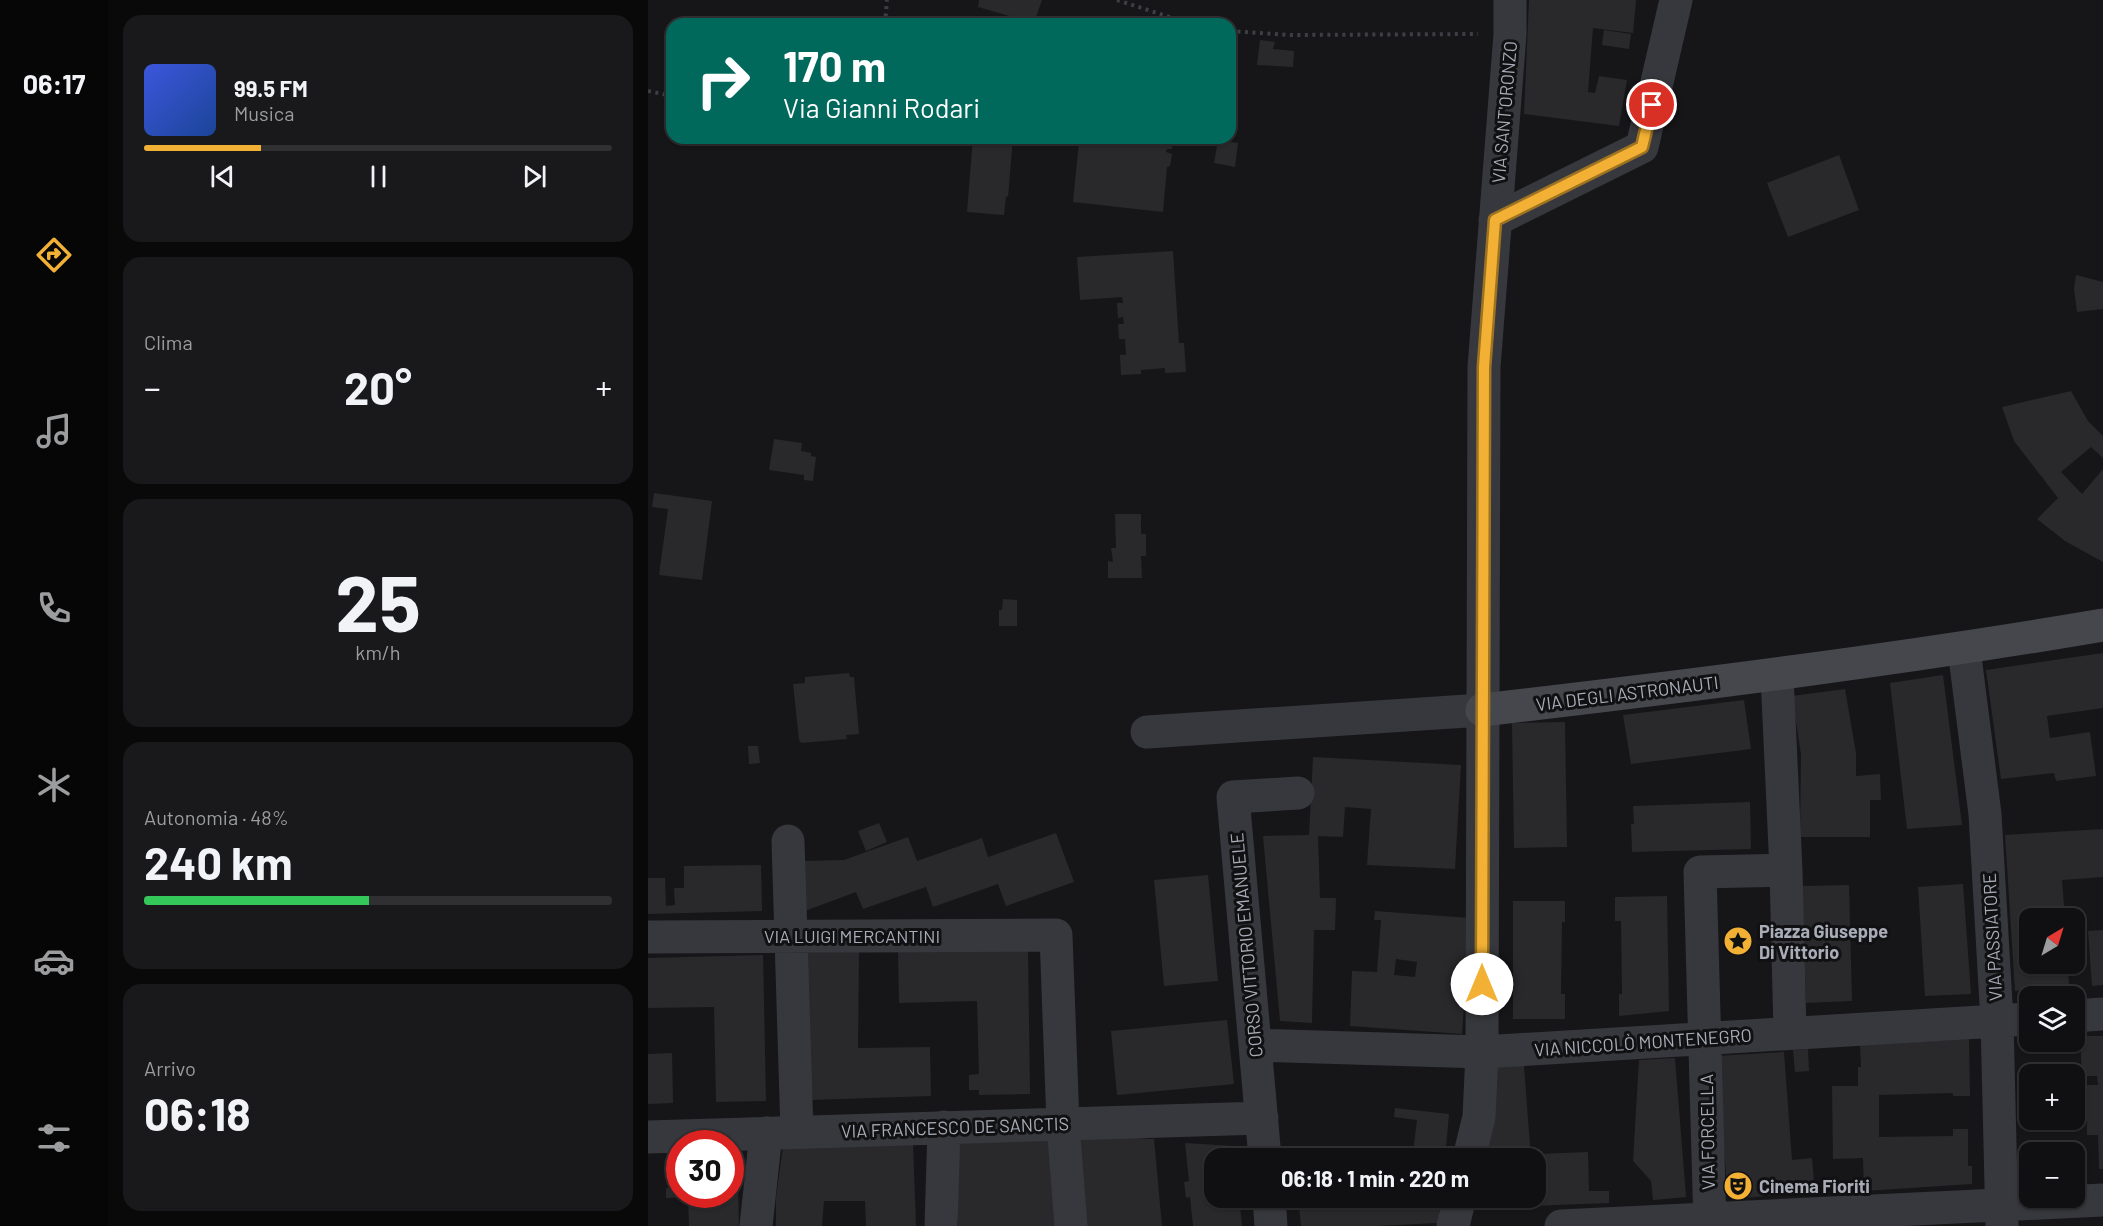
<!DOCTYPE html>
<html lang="it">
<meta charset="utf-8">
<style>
:root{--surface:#101012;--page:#19191b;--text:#f1f3f6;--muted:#9c9d9f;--line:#303032;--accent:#f2b134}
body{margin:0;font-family:Barlow,sans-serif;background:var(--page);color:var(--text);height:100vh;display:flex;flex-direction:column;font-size:22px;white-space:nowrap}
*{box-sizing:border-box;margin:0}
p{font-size:20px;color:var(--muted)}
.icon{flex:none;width:33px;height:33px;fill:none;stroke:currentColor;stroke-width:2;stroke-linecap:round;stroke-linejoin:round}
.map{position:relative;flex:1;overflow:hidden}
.panel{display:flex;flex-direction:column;gap:15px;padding:15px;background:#09090a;width:540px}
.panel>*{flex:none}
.banner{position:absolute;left:18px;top:18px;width:570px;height:126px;border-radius:18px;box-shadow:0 2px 4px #0004,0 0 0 2px var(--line);background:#00695c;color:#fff;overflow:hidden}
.needle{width:39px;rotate:38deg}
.controls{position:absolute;left:1371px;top:908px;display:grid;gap:12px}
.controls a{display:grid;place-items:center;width:66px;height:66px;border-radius:12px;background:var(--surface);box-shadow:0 2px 4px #0004,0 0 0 2px var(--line);font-size:30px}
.speed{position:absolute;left:18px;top:1130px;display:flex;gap:12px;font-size:30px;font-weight:700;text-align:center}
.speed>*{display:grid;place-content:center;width:78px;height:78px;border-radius:50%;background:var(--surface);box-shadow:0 2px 4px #0004,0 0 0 2px var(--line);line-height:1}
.speed .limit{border:9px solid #d22;background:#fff;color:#111}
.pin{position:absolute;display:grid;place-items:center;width:51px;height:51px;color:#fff;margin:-26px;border:3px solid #fff;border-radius:50%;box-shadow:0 2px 6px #0007}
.me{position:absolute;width:66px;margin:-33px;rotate:0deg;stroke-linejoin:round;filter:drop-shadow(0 0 4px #0008)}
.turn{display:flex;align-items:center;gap:21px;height:126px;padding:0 18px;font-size:27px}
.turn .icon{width:78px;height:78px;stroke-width:2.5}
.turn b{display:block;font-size:42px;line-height:51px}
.big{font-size:45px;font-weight:700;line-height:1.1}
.panel .widget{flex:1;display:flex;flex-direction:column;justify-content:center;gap:9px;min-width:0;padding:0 21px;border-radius:18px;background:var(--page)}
.panel .dial{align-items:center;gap:0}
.dial b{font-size:78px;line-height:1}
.song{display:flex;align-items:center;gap:18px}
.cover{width:72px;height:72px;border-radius:9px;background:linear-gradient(135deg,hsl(230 70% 55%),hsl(220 70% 35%))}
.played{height:6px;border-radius:3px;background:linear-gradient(90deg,var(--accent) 25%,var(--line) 25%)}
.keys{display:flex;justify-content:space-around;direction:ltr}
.heat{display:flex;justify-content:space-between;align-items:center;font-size:33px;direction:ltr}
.charge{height:9px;border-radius:4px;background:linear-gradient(90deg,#34c759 48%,var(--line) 0)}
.trip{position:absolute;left:556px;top:1148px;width:342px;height:60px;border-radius:18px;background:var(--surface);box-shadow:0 2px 4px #0004,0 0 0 2px var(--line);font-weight:700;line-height:60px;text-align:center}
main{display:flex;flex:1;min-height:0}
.dock{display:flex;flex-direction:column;width:108px;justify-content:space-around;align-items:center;background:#060607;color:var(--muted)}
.dock .icon{width:42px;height:42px}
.dock .current{color:var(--accent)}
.dock b{font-size:27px;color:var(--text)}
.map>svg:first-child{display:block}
.building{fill:#29292c;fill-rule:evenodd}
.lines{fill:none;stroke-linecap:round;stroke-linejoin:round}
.path{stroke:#3d3f44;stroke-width:4;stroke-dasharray:3 4.5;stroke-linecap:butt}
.street{stroke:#37383d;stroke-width:33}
.secondary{stroke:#45474d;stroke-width:33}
.route-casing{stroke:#9d7322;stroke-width:15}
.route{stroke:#f2b134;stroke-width:10}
.labels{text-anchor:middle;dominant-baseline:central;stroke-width:6;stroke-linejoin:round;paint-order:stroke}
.street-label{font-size:18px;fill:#a8adb8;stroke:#111113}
.poi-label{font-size:18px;font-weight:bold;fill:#a8adb8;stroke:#111113;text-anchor:start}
</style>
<main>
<nav class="dock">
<b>06:17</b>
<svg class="icon current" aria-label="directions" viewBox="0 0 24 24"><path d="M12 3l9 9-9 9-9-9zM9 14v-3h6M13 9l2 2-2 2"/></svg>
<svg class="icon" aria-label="music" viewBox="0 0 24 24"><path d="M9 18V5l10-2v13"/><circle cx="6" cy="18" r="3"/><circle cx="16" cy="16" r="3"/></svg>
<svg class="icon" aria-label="phone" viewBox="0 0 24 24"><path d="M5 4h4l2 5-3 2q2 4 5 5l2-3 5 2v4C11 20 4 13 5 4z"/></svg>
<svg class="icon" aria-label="climate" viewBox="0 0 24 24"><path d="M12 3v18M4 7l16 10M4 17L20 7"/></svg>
<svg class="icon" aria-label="car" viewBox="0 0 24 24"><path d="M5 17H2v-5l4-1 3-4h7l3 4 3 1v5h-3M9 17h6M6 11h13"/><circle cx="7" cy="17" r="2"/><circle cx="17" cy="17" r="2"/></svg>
<svg class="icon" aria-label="filters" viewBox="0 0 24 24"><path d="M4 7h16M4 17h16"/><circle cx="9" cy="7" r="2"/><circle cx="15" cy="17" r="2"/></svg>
</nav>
<section class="panel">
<div class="widget">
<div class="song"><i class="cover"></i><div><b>99.5 FM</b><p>Musica</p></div></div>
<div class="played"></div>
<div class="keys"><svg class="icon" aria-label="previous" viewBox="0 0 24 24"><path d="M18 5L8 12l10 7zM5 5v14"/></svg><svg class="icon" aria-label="pause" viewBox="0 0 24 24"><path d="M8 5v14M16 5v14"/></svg><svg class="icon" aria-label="next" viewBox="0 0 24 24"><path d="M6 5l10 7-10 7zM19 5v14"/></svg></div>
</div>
<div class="widget"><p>Clima</p>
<div class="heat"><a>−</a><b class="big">20°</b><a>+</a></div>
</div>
<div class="widget dial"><b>25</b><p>km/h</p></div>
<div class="widget"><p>Autonomia · 48%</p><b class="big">240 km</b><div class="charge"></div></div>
<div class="widget"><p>Arrivo</p><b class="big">06:18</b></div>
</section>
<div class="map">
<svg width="1455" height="1226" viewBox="0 0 1455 1226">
<rect width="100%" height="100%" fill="#161618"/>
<path class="building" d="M331,0H394L386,23L330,7Z
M881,0H988L985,33L945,28L940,92L947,93L951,76L979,80L971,126L876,114Z
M440,17L494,22V24H439Z
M956,30L983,34L981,49L954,45Z
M612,40L627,42L625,49L646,51L645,67L609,65Z
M582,49H586L583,67H582Z
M582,110L589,111L587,121L582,120Z
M325,138H365L360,197L358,196L356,215L319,212Z
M443,138H525L524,149H519L518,152L524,154L522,166L519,167L515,212L425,202L431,142L443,144Z
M570,140L590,143L587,167L566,163Z
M1191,155L1211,210L1140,237L1119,183Z
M525,251L531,343H536L538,372L517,373V368L493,370V374L473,375L472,355H478L477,339H471L470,324H476L475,317L470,318L469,303H475L474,297L432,300L429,257Z
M1428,275L1455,282V309L1429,312L1426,289Z
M1423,391L1440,421L1455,436V458L1443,447L1413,472L1434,494L1455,469V562L1417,541L1389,519L1410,498L1366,441L1354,407Z
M126,439L154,443L153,451L163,453V456L168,457L165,481L156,480V475L121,470Z
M6,493L64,501L54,580L11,575L20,509L4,507Z
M467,514H493V534H498V556H493L494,578H460V561L465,562L463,548H468Z
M355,599L369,600V626H351V610H354Z
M1455,653V708L1399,716L1402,738L1442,732L1448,776L1408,781L1406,773L1353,779L1338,670Z
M201,673L202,677H206L211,734L198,735L199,739L153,743L151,740L145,684L157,683V677Z
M1295,675L1314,825L1259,829L1242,683Z
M1197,689L1208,753V776L1232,774L1233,800H1222V837H1152L1153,754L1144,696Z
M1096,700L1103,749L983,764L975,715Z
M917,722L919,847L866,848L864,723Z
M100,746H110L112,763L101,764Z
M665,757L813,765L807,869L719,865L723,809L697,807L695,837L670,836L672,898H688L687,930H666L664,1023L632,1021L615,836L661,835Z
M1102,802L1103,849L984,852L983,824H986L985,806Z
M231,823L239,842L218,851L210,831Z
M1455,829V877L1414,880L1417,918H1382V963H1420L1421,987L1367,991L1357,835Z
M408,833L426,882L358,906L350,884L285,907L278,887L215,909L208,892L157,911L155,861L196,860L260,837L269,861L334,838L340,857Z
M113,865L114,911L0,914V878H17L18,906L27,905L26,888H36V866Z
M560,875L570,981L516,986L506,880Z
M1315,884L1323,994L1277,996L1270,887Z
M1201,885L1204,1001L1158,1003L1154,886Z
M1019,896L1021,1011L971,1016V994H974L973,921H967V897Z
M865,901H917V922H914L913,994H917V1019H865Z
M727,911L822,918L814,1034L702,1026L704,971L729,972L733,920H726ZM748,959L769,962L767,977L746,975Z
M1455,930V985L1444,986L1440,931Z
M380,950L382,1094L331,1095V1090H321V1075L331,1074L329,1001L251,1003L250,952Z
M211,952L210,1048L282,1047L283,1096L162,1100L158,953Z
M115,955L118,1101L68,1102L66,1007L0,1008V958Z
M579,1020L586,1084L469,1095L463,1031Z
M1432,1036H1455V1169H1451L1450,1135H1439L1438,1085H1450L1449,1076H1434Z
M1321,1039L1322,1096H1305V1093L1231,1095V1137L1305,1136V1129H1320V1166H1324V1184L1216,1191L1215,1158L1185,1159L1184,1086H1210V1067H1213L1212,1045Z
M1160,1049L1161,1071L1147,1072L1145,1050Z
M1136,1052L1144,1160L1164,1158L1167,1192L1094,1198L1079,1185L1068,1056Z
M24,1053L25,1103L0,1104V1054Z
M1027,1058L1038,1197L1005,1200L1003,1181L985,1161L991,1060Z
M848,1064L876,1066L883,1158H838Z
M747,1108L801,1114L797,1158H767L768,1154L765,1152L769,1120L746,1117Z
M466,1137L506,1139L514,1226H431L422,1138Z
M400,1138L409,1226H310L309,1141Z
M265,1143L268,1226H218L217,1201H176L174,1226H128V1198L135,1146Z
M537,1143L586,1146L587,1158H567V1197H591L594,1226H545L542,1197L538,1198L536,1182L541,1181Z
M82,1148H89L91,1226H41L40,1197L18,1198V1188H32V1194H82Z
M645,1152L700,1156V1158H645Z
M940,1152L941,1191H961V1203L832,1208L834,1197H888V1175L891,1174L890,1154Z
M650,1197H793L790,1223L728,1226H653Z"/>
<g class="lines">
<path class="path" d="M469,0L543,24
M237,24L239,0
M582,31L640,35L830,34
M0,91L24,96"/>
<path class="street" d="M847,220L994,147L1028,0
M1316,649L1337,814L1349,1021L1354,1226
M1129,675L1138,870
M499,732L834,710
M140,841L149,1132
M0,937L408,935L415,1124L423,1226
M1426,1016L1455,1014
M607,1045L834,1052L1382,1019
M0,1137L614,1118
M617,1158L585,797L650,793
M821,1158L831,1117L834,1052L836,367L862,34V0
M621,1197L623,1226
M108,1226L118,1133
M293,1226L296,1127
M805,1226L812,1197
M913,1226L1455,1200
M1062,1226L1052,872L1138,870L1142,1033"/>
<path class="secondary" d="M834,710C1041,686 1249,660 1455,625"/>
</g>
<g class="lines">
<g class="route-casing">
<path id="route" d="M834,984L836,367L847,220L994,147L1004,105"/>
</g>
<use href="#route" class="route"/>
</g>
<defs>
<g id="sight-disc" transform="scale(1.5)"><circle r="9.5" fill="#f2b134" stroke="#111113"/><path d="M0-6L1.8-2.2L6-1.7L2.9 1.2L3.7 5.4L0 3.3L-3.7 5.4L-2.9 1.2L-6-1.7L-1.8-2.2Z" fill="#111"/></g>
<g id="theatre-disc" transform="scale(1.5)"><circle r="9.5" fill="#f2b134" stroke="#111113"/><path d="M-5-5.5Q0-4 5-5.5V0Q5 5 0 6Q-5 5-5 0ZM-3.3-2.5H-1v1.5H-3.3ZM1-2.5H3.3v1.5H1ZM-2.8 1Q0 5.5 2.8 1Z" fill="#111"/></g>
</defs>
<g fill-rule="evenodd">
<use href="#sight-disc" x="1090" y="941"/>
<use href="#theatre-disc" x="1090" y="1186"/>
</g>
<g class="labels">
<g class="street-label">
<text transform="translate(856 112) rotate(-85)">VIA SANT'ORONZO</text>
<text transform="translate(979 693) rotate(-7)">VIA DEGLI ASTRONAUTI</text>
<text x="204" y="936">VIA LUIGI MERCANTINI</text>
<text transform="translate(1344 937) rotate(-93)">VIA PASSIATORE</text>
<text transform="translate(598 945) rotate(-95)">CORSO VITTORIO EMANUELE</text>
<text transform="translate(995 1042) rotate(-4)">VIA NICCOLÒ MONTENEGRO</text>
<text transform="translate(307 1127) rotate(-2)">VIA FRANCESCO DE SANCTIS</text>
<text transform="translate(1059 1132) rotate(-91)">VIA FORCELLA</text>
</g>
<g class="poi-label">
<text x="1111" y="931">Piazza Giuseppe<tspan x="1111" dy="21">Di Vittorio</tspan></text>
<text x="1111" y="1186">Cinema Fioriti</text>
</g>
</g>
</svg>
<div class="controls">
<a><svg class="needle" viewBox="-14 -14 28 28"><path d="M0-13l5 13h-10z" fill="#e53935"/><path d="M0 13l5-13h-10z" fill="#9c9d9f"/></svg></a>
<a><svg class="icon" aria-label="layers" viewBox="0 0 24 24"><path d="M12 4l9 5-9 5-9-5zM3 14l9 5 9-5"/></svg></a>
<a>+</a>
<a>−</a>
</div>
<div class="speed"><div class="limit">30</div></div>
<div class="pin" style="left:1004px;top:105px;background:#d93025"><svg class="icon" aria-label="arrive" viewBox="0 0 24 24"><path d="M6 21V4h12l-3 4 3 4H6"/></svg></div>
<svg class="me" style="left:834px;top:984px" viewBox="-20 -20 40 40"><circle r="19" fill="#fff"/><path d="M0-13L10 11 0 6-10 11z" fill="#f2b134"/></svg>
<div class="trip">06:18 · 1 min · 220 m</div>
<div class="banner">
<div class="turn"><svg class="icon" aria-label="right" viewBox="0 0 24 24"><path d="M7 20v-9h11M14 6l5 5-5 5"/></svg><div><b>170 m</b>Via Gianni Rodari</div></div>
</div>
</div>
</main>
